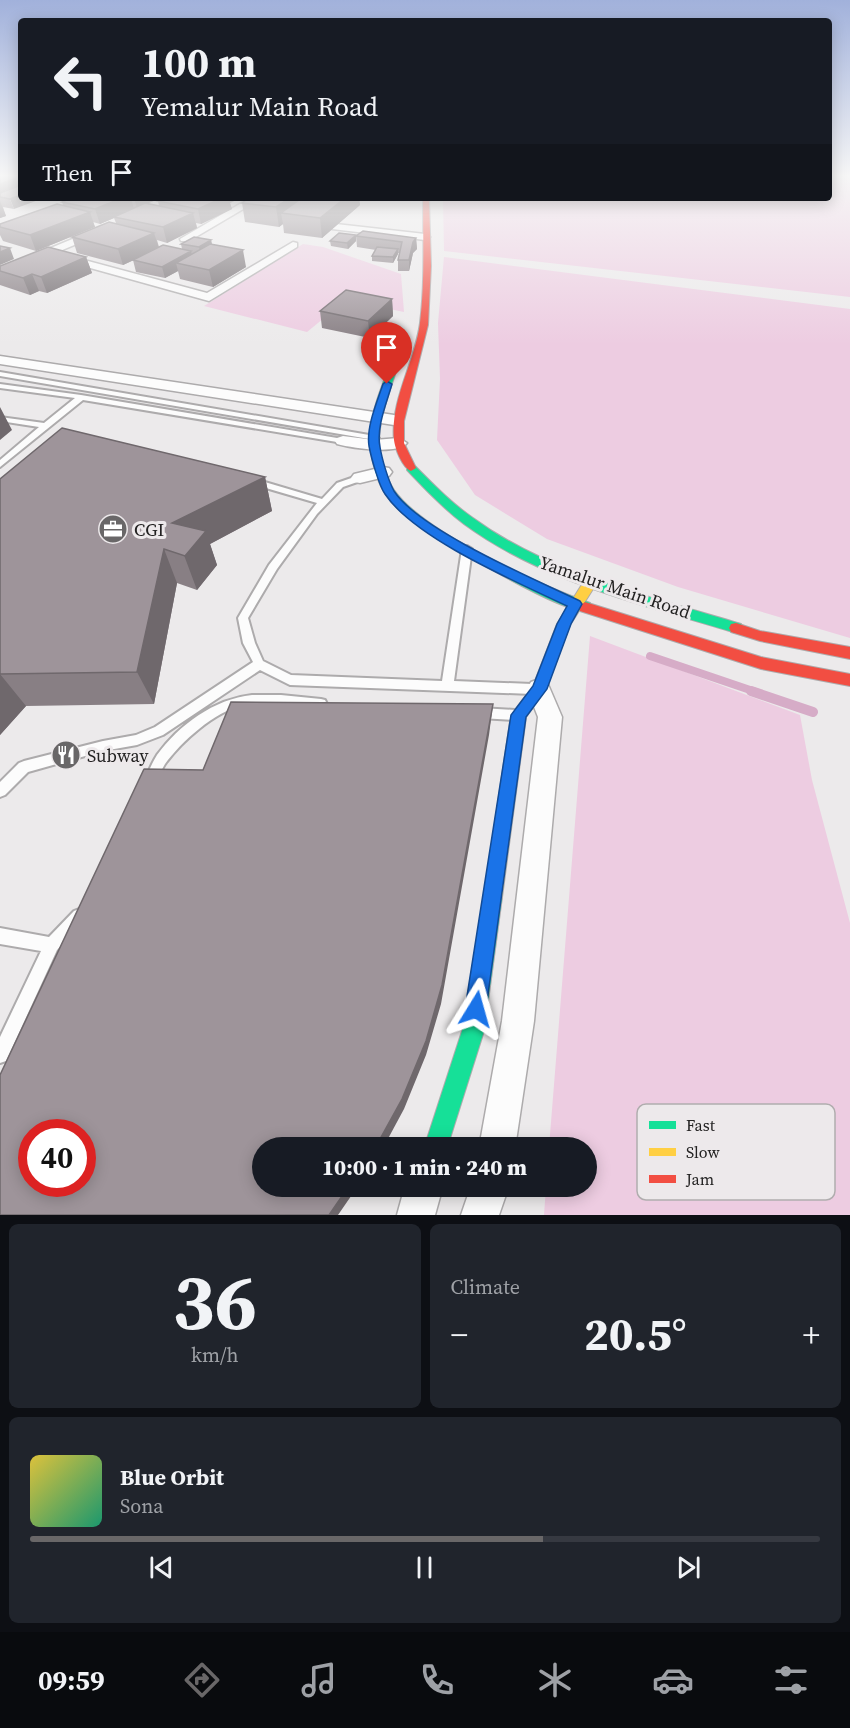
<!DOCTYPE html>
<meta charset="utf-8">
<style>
:root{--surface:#171b24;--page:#20242c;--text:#f1f3f6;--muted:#9ea1a6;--line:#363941;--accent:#696768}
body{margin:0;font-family:"Source Serif 4",serif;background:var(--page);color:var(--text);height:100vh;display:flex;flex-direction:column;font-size:22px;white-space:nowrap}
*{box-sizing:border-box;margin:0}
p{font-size:20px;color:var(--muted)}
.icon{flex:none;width:33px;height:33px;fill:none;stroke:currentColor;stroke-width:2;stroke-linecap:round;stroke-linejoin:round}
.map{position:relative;height:1215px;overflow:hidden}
.sheet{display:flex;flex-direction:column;gap:9px;padding:9px;background:#0d0f14;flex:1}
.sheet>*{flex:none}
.top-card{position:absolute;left:18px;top:18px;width:814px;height:183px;border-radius:6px;box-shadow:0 3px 15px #0003;background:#171b24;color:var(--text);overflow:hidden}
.speed{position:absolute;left:18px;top:1119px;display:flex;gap:12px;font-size:30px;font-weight:700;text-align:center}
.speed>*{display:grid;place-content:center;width:78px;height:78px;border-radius:50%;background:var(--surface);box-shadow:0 3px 15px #0003;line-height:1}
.speed .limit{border:9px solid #d22;background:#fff;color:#111}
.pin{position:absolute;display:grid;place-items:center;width:51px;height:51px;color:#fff;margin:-62px -26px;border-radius:50% 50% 50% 0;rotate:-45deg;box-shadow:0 0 6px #0007}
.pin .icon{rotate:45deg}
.me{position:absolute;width:66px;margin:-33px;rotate:8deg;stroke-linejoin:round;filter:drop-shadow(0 0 4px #0008)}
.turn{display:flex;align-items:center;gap:21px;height:126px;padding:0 24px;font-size:27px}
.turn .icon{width:78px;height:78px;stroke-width:2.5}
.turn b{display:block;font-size:42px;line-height:51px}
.then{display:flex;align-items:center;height:57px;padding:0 24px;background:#0003;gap:12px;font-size:22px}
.big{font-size:45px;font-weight:800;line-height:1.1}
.sheet .widget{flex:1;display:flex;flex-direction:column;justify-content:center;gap:9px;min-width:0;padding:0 21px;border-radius:9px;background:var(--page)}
.sheet .dial{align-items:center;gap:0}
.dial b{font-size:78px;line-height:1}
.song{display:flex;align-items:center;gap:18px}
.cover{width:72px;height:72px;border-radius:9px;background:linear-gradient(135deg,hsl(50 70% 55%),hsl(160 70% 35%))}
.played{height:6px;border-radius:3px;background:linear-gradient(90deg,var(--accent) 65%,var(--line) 65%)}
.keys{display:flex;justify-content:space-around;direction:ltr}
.heat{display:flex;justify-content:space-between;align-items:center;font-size:33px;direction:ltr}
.sheet .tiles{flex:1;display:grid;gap:9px;grid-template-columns:1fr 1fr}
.widget:last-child{grid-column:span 2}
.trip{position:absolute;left:252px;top:1137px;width:345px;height:60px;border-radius:30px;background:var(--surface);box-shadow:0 3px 15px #0003;font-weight:800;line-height:60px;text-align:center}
.tabs{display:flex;height:96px;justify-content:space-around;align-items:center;background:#090b0e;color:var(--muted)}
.tabs .icon{width:42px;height:42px}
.tabs .selected{color:var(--accent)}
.tabs b{font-size:27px;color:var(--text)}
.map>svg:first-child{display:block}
.green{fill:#edcce1}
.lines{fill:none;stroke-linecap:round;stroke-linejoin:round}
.stream-far1{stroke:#d6acc7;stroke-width:8}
.stream{stroke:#d6acc7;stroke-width:10}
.lane-casing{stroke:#adabac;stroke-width:4}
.street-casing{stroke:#adabac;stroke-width:3}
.fast-casing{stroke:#adabac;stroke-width:2}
.slow-casing{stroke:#adabac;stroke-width:2}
.jam-casing{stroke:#adabac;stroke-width:2}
.lane{fill:#fcfcfc;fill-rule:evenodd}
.street{fill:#fcfcfc;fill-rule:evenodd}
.fast{fill:#16e098;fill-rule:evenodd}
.slow{fill:#ffcf43;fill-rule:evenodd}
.jam{fill:#f24e42;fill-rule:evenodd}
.wall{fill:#887f84}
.shaded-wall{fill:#6f686c}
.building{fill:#9e949a;stroke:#6f686c;stroke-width:1.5;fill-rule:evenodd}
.route{fill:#1a73e8;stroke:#114b97;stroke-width:1.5}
.labels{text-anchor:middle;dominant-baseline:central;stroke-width:6;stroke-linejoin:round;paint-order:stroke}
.poi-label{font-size:18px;fill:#222121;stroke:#ede9eb;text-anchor:start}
.street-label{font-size:18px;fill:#222121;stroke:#ede9eb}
.key{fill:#ede9eb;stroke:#b0adae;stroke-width:1.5}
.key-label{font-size:16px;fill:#222121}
</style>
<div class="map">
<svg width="850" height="1215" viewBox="0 0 850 1215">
<rect width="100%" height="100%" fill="#eceaeb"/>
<path class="green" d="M830,175H850V297L444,251L443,198H830Z
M303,244L323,247L401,274L404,312L346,300L307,332L204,306Z
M444,257L850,309V638L678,587L547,539L475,495L437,440L440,379L438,323Z
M590,636L800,715L812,780L850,923V1215H544L546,1187L586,1186V1148L549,1147Z"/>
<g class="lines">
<path class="stream-far1" d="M650,656L756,692"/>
<path class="stream" d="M751,691L813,712"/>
<g class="lane-casing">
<path id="lane" d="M0,372L375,436L379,438L375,440L0,376Z
M0,384L81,395L343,439L347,441L343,443L83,400L0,467V460L39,427L0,421V417L44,423L75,398L0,388Z
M360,475L364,478L363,480L343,487L317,514L277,569L248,618L255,643L263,661L291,675L442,681L462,549L467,546L472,549L454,681L532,684L536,686L538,689L536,692L532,694L290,685L260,670L163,735L137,745L103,751L28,772L5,795L0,797V782L19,763L24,761L103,741L136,735L155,727L253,662L243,643L238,618L269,565L317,503L252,484V480H258L322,499L337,483Z
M252,695H281L321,699L325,700L327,704L325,708L321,709C295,707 268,701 242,706C215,711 181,742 165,764C161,770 159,778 156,785L151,787L146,785L145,781C148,772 152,763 157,755C179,725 214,699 252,695Z
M480,708L515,710L519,711L521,715L519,719L515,720L480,718L476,717L474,713L476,709Z
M79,909L84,911L86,916L84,921L57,950L6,1061L0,1063V1037L41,951L0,944V928L49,937L74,911Z"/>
</g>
<g class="street-casing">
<path id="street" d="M250,198H262L189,241H181L180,239Z
M336,224L425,234L430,237L425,240L332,229V225Z
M99,228L104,231L103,233L0,276V269Z
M293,242L297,243V247L209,301L58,259L56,257L62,254L207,293Z
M0,356L394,415L402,420L394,425L0,364Z
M343,436L374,440L399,438L407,443C397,455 352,448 337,444L335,441L337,438Z
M383,467L389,468L392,472L389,476L360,483L354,482L351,478L354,474Z
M539,679L547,682L562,717L534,1021L515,1148H479L502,1021L538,717L527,689L531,682Z
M405,1186H443L435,1215H397Z
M471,1186H509L499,1215H461Z"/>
</g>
<g class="fast-casing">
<path id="fast" d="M396,356L400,359C392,386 379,414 379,443C380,457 386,478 394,490C424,533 540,585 590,603L592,607L590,611C566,618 419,529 398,509C390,501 383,492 379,482C360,434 375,405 392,359Z
M411,465L415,466C433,484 451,503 473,518C551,575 650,596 741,624L743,628L741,632L736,633C644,605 543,582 464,524C443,508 425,489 407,470V466Z
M493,888L500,890L502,897L484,1031L447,1148H424L462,1031L484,897L486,890Z"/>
</g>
<g class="slow-casing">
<path id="slow" d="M586,584L593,589L570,625L544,693L526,717L502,897L500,904L493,906L486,904L484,897L511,715L533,686L557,624L581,586Z"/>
</g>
<g class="jam-casing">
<path id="jam" d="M423,198H429L431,266L428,325L404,421V443L416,468L411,471C403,468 395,449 394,440C390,400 415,362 420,323C425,282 423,240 423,198Z
M585,602L761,657L850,674V686L761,669L580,611L578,607Z
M736,623L760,631L850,647V659L760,641L731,632L729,628L731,624Z"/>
</g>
<use href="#lane" class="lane"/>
<use href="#street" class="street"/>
<use href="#fast" class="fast"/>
<use href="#slow" class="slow"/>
<use href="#jam" class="jam"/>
</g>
<path class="wall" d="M0,175L14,209L3,207L6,216L0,218Z
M72,198H160L147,204L159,206L158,201L230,203L232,209L201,224L196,223L197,228L167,243L157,240L159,247L182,249L181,244L211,240L212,244L246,267L213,287L180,279L178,271L165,278L136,272L133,260H134L123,265L77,253L72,237L116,223L114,218L100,224L93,222L95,227L36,251L3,241L0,235V224L63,205L62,202Z
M249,198H359L360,205L322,238L284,233L283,224L279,227L245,222L242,203Z
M356,235V241L348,249L331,246L330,241Z
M356,236L416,238L417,249L413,253L409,271H398V260L400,253H398V254L393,263L372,261V256L376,250L357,247Z
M86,257L92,273L47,293L39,291L30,295L0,285V266Z
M392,299L393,316L370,338L322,328L320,311Z
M265,477L272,511L210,544L217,565L197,590L177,583L154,704L26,706L0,735V479Z"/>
<path class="shaded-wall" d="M21,176V192L0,197V184Z
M21,195V198H44L14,209L10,199Z
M122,198H131L134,209L114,217V218L100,224L95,209Z
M134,198H160L137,208Z
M222,198H241L230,203L232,209L201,224L198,209Z
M290,198H296L298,213H281L283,224L279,227L276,207Z
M345,198H359L360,205L322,238L320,218Z
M0,201L6,216L0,218Z
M90,212L95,227L36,251L30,235Z
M193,213L197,228L167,243L163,227Z
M154,233L159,248L123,265L118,249Z
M356,235V241L348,249L347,243Z
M416,238L417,249L413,253L409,271V260L413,242Z
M211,240L212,246L200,253L199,247Z
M10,248L14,259L0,265V252Z
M398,249V254L393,263V257Z
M243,250L246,267L213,287L209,270Z
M191,251L194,262L176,263L178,271L165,278L162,267Z
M86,257L92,273L47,293L41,277Z
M32,274L39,291L30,295L23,278Z
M392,299L393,316L370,338L368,321Z
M0,407L12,430L0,440Z
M265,477L272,511L210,544L217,565L197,590L172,523Z
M164,549L177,583L154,704L137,672Z
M0,674L26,706L0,735Z
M493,704L489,735L441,1004L426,1055L404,1109L383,1148H375Z
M349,1186H358L338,1215H329Z"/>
<path class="building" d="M0,175H21V176L0,184Z
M21,185V195L10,199L0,197V193Z
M72,198H122L95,209L62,202Z
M165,198H222L198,209L158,201Z
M249,198H290L276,207L242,203Z
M302,198H345L320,218L281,213Z
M145,203L193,213L163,227L114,217Z
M57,204L90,212L30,235L0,227V224Z
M109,222L154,233L118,249L72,237Z
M363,231L416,238L413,242L409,260H398L402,242L356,236Z
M339,233L356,235L347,243L330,241Z
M194,237L211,240L199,247L181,244Z
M210,244L243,250L209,270L176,263Z
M163,245L191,251L162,267L133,260Z
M0,246L10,248L0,252Z
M48,247L86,257L41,277L32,274L23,278L0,271V266Z
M377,247L398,249L393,257L372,256Z
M346,290L392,299L368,321L320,311Z
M62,428L265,477L172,523L206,531L185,556L164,549L137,672L0,674V479Z
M231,702L493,704L442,985L426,1041L402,1099L375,1148H262V1186H349L329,1215H0V1075L144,769L203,770ZM32,1132H82V1184H32Z"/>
<linearGradient id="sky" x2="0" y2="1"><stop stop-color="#a1b1db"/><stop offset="0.51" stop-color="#f6f6f6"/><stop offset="1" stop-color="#f6f6f6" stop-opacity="0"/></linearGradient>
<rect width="850" height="345" fill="url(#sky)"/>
<path class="route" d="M387,381L392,384C387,402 376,427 380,447C382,459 388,480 394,491C419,530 536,580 580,601L582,604L571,624L547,689L526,717L486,1009L483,1016L476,1019L468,1016L465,1009L511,715L533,686L557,624L567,606C517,582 415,539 385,494C379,486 371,457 369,446C366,427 377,402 383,384Z"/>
<defs>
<g id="office-disc" transform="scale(1.5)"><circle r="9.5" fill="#696768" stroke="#ede9eb"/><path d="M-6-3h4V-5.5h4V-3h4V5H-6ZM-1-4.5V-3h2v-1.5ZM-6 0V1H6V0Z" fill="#fff"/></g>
<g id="restaurant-disc" transform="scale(1.5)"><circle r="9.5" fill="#696768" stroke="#ede9eb"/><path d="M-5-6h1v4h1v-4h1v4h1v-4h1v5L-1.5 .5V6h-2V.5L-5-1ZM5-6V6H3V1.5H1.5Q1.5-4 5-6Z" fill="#fff"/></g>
</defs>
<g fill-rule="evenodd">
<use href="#office-disc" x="113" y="529"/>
<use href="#restaurant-disc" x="66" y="755"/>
</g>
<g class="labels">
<g class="poi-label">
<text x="134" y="529">CGI</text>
<text x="87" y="755">Subway</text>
</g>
<g class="street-label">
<text transform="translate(615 587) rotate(19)">Yamalur Main Road</text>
</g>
</g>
<rect x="637" y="1104" width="198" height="96" rx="9" class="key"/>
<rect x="649" y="1121" width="27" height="8" fill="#16e098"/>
<rect x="649" y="1148" width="27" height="8" fill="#ffcf43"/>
<rect x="649" y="1175" width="27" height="8" fill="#f24e42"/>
<g class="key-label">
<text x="686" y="1131">Fast</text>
<text x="686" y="1158">Slow</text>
<text x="686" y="1185">Jam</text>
</g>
</svg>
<div class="speed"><div class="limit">40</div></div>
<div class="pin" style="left:387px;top:384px;background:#d93025"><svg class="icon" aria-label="arrive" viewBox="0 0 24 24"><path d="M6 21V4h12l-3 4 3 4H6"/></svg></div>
<svg class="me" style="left:476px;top:1009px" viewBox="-20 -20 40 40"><path d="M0-17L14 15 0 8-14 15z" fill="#1a73e8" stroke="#fff" stroke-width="4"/></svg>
<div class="trip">10:00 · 1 min · 240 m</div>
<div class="top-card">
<div class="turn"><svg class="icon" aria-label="left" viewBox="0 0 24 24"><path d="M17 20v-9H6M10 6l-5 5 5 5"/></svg><div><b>100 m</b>Yemalur Main Road</div></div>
<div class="then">Then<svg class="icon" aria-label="arrive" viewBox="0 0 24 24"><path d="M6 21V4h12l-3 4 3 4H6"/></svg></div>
</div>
</div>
<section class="sheet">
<div class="tiles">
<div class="widget dial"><b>36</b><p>km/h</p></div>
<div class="widget"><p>Climate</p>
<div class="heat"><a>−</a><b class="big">20.5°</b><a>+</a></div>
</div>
<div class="widget">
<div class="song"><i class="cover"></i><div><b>Blue Orbit</b><p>Sona</p></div></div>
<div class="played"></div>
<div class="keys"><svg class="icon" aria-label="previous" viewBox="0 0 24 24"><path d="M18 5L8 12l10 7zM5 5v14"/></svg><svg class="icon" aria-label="pause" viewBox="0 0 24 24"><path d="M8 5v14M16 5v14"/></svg><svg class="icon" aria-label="next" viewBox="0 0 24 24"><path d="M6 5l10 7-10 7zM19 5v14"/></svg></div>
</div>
</div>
</section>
<nav class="tabs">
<b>09:59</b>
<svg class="icon selected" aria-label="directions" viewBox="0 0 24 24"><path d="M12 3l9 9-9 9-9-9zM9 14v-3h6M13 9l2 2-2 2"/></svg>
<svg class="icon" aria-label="music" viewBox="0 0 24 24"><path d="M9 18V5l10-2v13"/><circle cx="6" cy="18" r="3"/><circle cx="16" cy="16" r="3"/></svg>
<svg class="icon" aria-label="phone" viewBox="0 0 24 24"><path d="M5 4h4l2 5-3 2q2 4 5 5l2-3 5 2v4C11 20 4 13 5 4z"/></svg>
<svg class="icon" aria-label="climate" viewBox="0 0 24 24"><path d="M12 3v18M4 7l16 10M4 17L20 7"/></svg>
<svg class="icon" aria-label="car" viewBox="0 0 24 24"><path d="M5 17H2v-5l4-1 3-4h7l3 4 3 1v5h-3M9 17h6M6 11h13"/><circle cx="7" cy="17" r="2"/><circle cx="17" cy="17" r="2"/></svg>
<svg class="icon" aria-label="filters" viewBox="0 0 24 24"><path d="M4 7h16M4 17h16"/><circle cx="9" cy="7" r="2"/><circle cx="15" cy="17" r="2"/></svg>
</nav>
